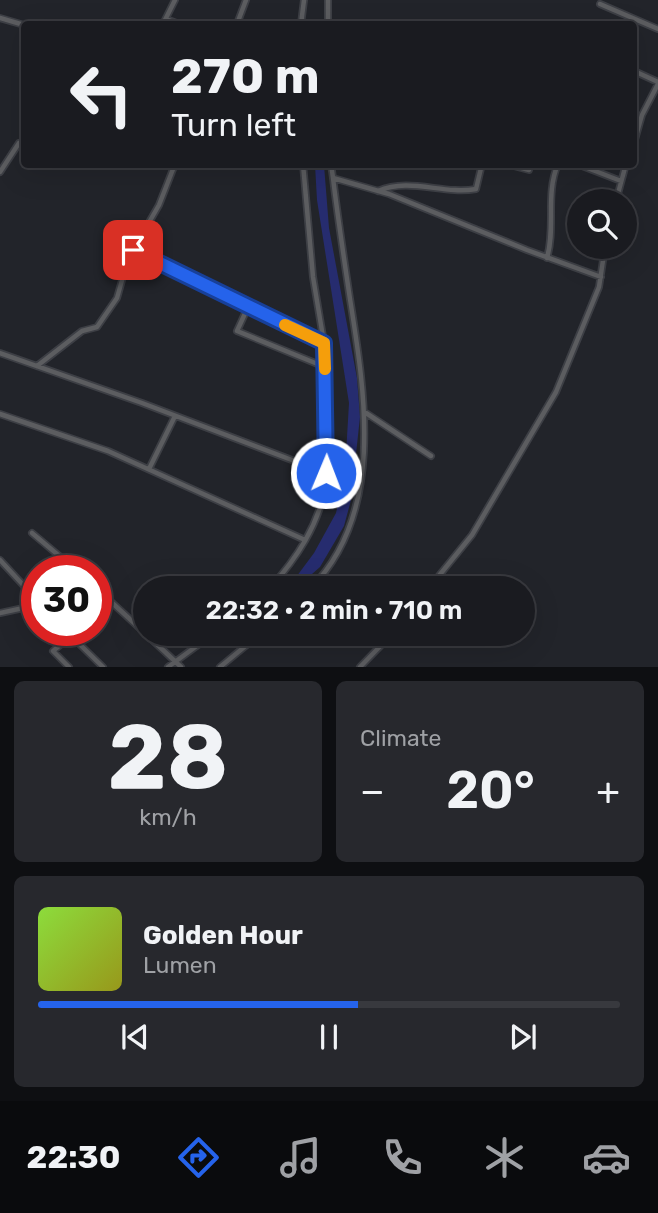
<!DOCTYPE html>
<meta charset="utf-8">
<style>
:root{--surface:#1a1b20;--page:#27282d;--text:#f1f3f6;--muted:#9fa1a5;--line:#38393e;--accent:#2563eb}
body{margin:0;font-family:Rubik,sans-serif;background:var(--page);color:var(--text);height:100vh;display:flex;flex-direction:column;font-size:26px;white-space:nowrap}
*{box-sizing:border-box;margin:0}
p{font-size:23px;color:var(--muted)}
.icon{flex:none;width:38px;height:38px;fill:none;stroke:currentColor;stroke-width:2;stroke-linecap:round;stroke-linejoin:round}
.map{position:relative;height:667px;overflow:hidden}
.details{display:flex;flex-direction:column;gap:14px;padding:14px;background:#0e0f12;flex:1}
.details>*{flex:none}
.hud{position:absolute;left:21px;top:21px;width:616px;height:147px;border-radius:7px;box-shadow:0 7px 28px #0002,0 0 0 2px var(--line);background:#1a1b20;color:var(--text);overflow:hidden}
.fabs{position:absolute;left:567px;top:189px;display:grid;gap:14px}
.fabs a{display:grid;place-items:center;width:70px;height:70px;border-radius:50%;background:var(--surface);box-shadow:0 7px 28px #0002,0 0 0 2px var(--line);font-size:35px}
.speed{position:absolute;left:21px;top:555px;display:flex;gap:14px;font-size:35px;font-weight:700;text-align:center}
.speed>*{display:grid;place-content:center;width:91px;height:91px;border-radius:50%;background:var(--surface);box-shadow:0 7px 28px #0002,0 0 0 2px var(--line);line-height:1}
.speed .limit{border:10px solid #d22;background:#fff;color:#111}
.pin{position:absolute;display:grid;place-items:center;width:60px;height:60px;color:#fff;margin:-30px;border-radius:14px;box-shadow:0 4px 10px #0006}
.me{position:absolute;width:77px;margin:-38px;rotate:1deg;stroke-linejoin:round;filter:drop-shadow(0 0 5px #0008)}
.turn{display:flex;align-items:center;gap:24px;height:147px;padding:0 35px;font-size:32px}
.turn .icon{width:91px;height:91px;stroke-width:2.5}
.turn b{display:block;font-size:49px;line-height:60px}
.big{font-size:52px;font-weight:600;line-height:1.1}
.details .tile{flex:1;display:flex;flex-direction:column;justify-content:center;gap:10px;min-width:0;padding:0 24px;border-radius:10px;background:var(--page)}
.details .dial{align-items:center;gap:0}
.dial b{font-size:91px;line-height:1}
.song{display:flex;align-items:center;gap:21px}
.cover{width:84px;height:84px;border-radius:10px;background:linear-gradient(135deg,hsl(90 70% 55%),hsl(60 70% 35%))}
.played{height:7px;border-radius:4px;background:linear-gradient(90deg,var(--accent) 55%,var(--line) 55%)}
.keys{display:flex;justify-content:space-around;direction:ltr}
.heat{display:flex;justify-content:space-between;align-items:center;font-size:38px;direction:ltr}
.details .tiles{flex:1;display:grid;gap:14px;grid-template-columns:1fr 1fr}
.tile:last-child{grid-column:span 2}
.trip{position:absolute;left:133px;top:576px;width:402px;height:70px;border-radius:35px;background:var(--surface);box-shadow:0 7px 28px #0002,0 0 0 2px var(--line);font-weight:600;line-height:70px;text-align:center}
.dock{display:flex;height:112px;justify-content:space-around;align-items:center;background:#0a0b0d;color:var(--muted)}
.dock .icon{width:49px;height:49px}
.dock .current{color:var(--accent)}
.dock b{font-size:32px;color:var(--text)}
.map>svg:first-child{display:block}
.water{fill:#262c6f}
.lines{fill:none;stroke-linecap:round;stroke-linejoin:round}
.minor-casing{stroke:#3d3f45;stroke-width:8}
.minor{stroke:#5c5d60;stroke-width:4.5}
.route-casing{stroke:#184099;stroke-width:18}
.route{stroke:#2563eb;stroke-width:12}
.slow{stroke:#f59e0b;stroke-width:12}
</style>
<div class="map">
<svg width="658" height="667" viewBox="0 0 658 667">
<rect width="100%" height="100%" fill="#22242a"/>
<path class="water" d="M315,165H324L329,228L357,378L360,417L351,500L344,526L320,567L296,588H288L314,553L336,513L345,471L349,403L317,200Z"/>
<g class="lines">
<g class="minor-casing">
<path id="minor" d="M328,0V24
M600,4L658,29
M0,18L24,25
M166,19L179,24
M163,24L175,0
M237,24L246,0
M301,24L304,0
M634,71L658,82
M634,143L642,115L658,84
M331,164L333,178L389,194L527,250L601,277
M507,164L529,170
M577,164L621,181
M0,172L19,143L24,142
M378,191C410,177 443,195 476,189L482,164
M616,201L626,164
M133,250L324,343
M547,258C556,227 545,194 558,164
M248,307L237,331L325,367
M0,353L142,403L326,473
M37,366L82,331L97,327L117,298L128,259L159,205L175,164
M366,413L431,456
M0,414L108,451L305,540
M149,469L175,416
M32,533L76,570
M0,560L37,600
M96,588L145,633
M270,588C297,558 318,526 326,485L324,343L313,277L303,164
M311,588C385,513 365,393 350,299C344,259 338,219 333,178
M429,588L472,535L556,392L599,287L605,247
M0,613L37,605
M65,630L103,667
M146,634L181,667
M69,667L53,651L71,636
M168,667L213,634
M220,667L260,634
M360,667L392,634"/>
</g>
<use href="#minor" class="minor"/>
</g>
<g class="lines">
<g class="route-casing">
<path id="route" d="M133,250L324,343L326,473"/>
</g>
<use href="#route" class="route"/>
<path class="slow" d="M285,325L324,343L325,369"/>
</g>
</svg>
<div class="fabs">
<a><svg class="icon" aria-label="search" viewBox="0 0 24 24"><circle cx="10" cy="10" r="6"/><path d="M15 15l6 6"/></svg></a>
</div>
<div class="speed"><div class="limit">30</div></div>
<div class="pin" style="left:133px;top:250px;background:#d93025"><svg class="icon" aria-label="arrive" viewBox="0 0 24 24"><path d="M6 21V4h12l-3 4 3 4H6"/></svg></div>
<svg class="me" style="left:326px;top:473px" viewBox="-20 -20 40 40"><circle r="17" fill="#2563eb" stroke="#fff" stroke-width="3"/><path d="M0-11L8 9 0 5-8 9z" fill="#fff"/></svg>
<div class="trip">22:32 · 2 min · 710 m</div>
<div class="hud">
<div class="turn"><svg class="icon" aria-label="left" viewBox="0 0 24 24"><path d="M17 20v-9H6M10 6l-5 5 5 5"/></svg><div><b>270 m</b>Turn left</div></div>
</div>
</div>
<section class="details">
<div class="tiles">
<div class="tile dial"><b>28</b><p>km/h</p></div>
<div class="tile"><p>Climate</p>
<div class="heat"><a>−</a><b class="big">20°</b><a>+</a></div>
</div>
<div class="tile">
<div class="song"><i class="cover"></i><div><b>Golden Hour</b><p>Lumen</p></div></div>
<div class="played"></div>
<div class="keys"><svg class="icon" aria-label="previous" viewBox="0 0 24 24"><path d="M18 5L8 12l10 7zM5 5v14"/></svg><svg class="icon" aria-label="pause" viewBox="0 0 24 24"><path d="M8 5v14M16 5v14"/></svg><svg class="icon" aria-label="next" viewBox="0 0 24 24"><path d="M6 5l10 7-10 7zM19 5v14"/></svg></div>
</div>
</div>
</section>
<nav class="dock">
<b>22:30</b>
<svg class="icon current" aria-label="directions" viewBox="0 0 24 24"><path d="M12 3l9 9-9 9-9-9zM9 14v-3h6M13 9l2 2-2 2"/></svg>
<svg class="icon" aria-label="music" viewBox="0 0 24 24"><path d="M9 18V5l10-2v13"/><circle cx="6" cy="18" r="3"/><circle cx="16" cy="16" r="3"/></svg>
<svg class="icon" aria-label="phone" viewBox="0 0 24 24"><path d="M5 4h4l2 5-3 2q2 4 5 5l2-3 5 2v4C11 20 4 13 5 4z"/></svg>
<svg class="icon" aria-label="climate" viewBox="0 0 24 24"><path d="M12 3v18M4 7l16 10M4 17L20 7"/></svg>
<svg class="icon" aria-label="car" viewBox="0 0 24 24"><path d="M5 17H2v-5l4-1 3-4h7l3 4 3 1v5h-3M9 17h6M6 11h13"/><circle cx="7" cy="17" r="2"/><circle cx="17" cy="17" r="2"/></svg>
</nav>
